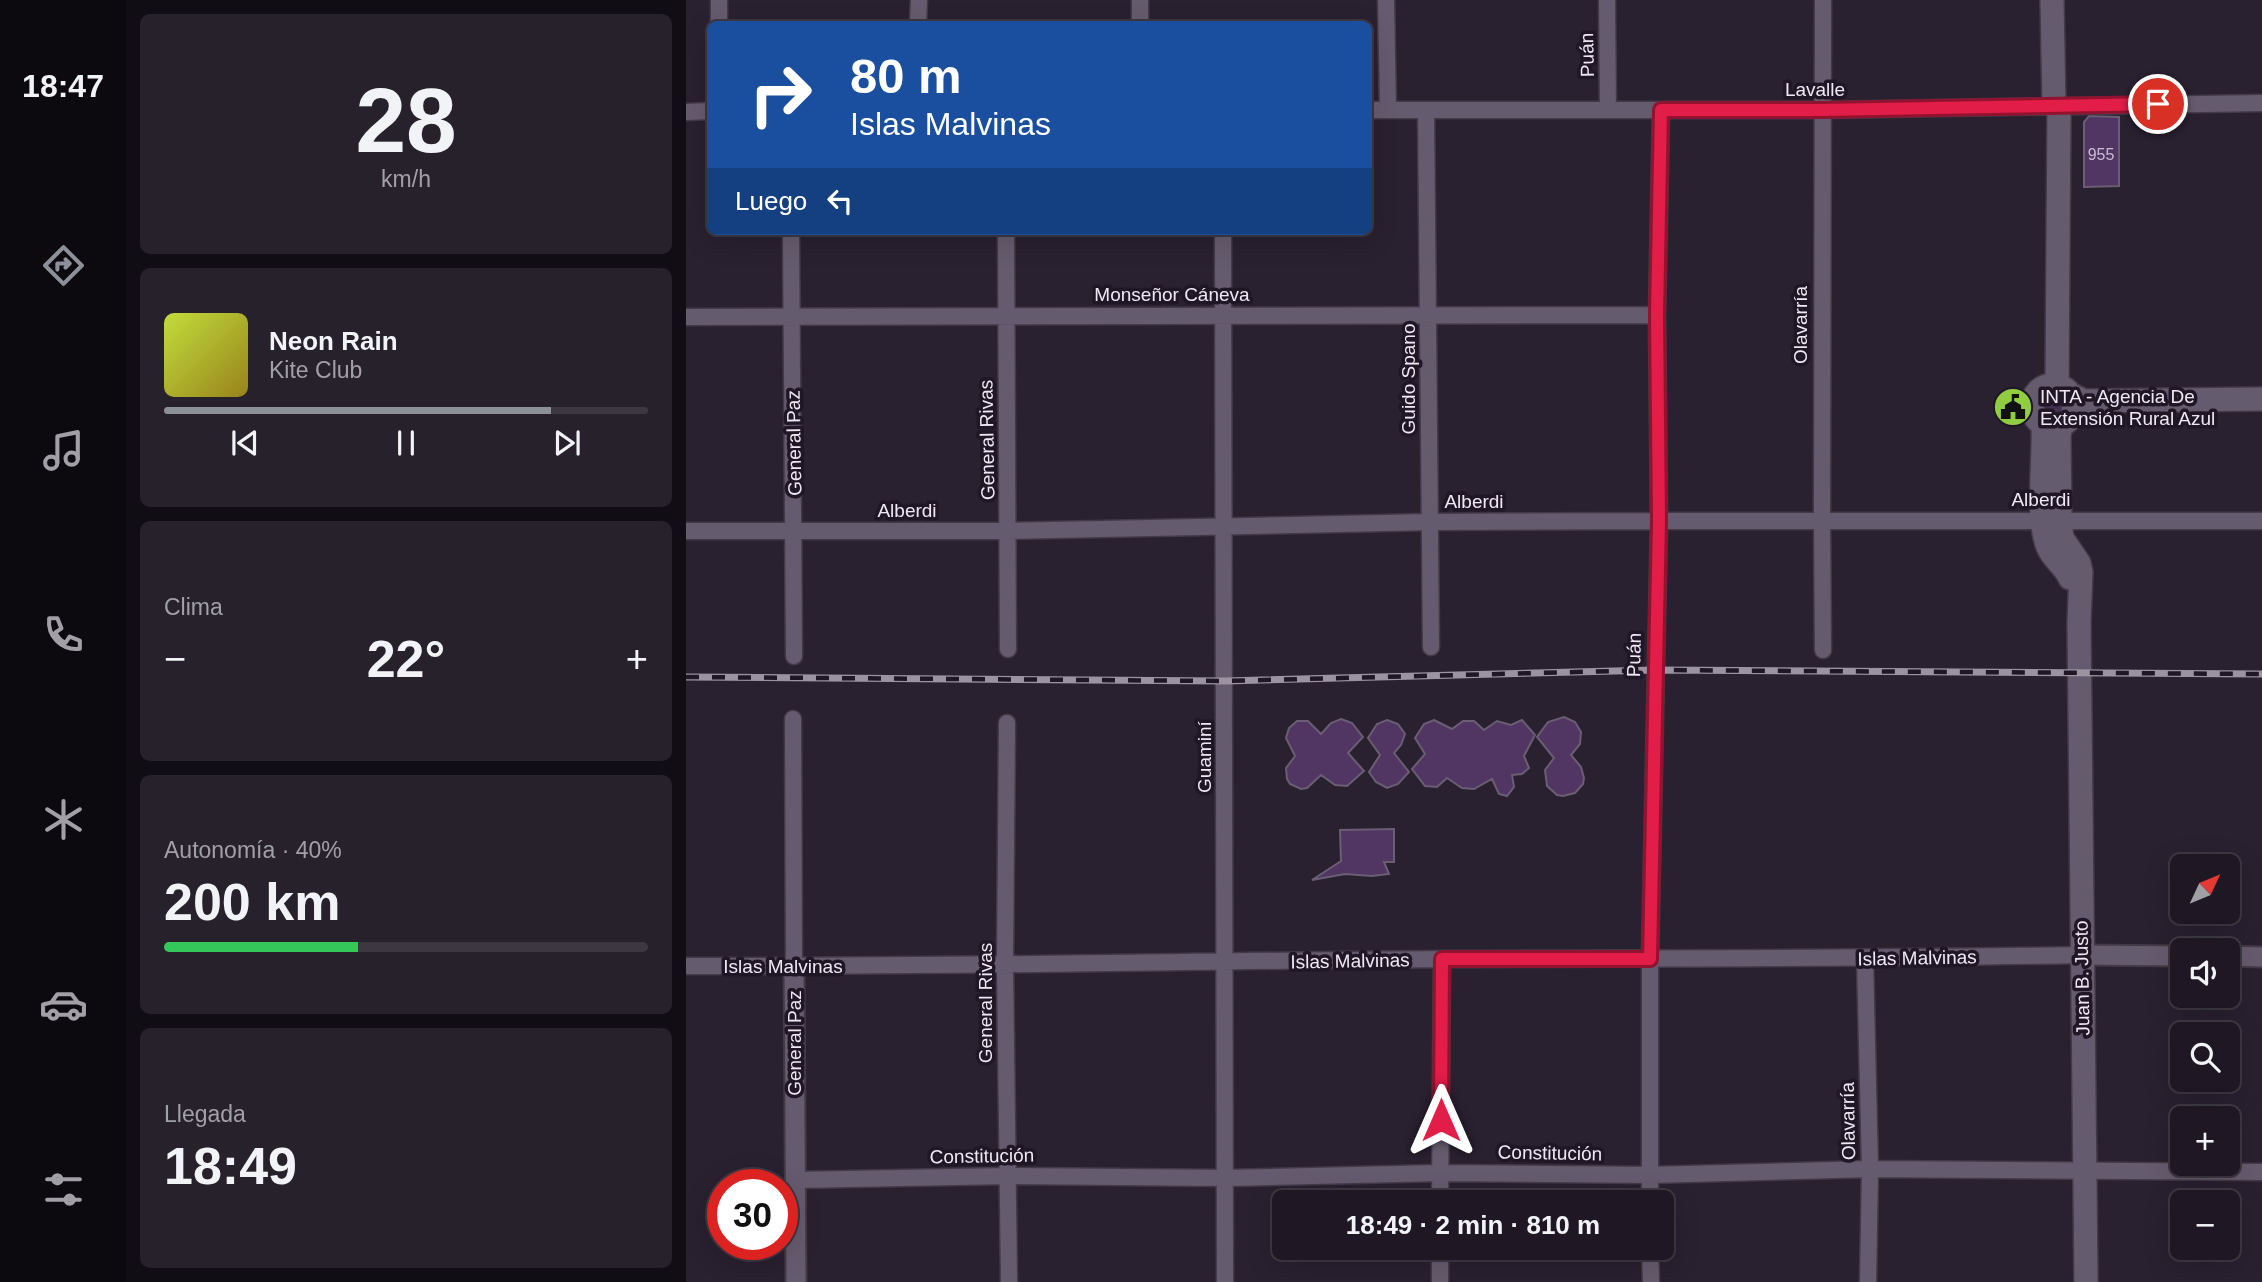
<!DOCTYPE html>
<html lang="es">
<meta charset="utf-8">
<style>
:root{--surface:#1f1824;--page:#27212c;--text:#f1f3f6;--muted:#a1a0a6;--line:#3c3741;--accent:#8c9099}
body{margin:0;font-family:Helvetica,sans-serif;background:var(--page);color:var(--text);height:100vh;display:flex;flex-direction:column;font-size:26px;white-space:nowrap}
*{box-sizing:border-box;margin:0}
p{font-size:23px;color:var(--muted)}
.icon{flex:none;width:38px;height:38px;fill:none;stroke:currentColor;stroke-width:2;stroke-linecap:round;stroke-linejoin:round}
.map{position:relative;flex:1;overflow:hidden}
.drawer{display:flex;flex-direction:column;gap:14px;padding:14px;background:#110d14;width:560px}
.drawer>*{flex:none}
.hud{position:absolute;left:21px;top:21px;width:665px;height:214px;border-radius:10px;box-shadow:0 7px 28px #0002,0 0 0 2px var(--line);background:#1a4fa0;color:#fff;overflow:hidden}
.needle{width:46px;rotate:46deg}
.buttons{position:absolute;left:1484px;top:854px;display:grid;gap:14px}
.buttons a{display:grid;place-items:center;width:70px;height:70px;border-radius:10px;background:var(--surface);box-shadow:0 7px 28px #0002,0 0 0 2px var(--line);font-size:35px}
.speed{position:absolute;left:21px;top:1169px;display:flex;gap:14px;font-size:35px;font-weight:700;text-align:center}
.speed>*{display:grid;place-content:center;width:91px;height:91px;border-radius:50%;background:var(--surface);box-shadow:0 7px 28px #0002,0 0 0 2px var(--line);line-height:1}
.speed .limit{border:10px solid #d22;background:#fff;color:#111}
.pin{position:absolute;display:grid;place-items:center;width:60px;height:60px;color:#fff;margin:-30px;border:4px solid #fff;border-radius:50%;box-shadow:0 2px 7px #0007}
.me{position:absolute;width:77px;margin:-38px;rotate:0deg;stroke-linejoin:round;filter:drop-shadow(0 0 5px #0008)}
.turn{display:flex;align-items:center;gap:24px;height:147px;padding:0 28px;font-size:32px}
.turn .icon{width:91px;height:91px;stroke-width:2.5}
.turn b{display:block;font-size:49px;line-height:60px}
.then{display:flex;align-items:center;height:66px;padding:0 28px;background:#0003;gap:14px;font-size:26px}
.big{font-size:52px;font-weight:600;line-height:1.1}
.drawer .widget{flex:1;display:flex;flex-direction:column;justify-content:center;gap:10px;min-width:0;padding:0 24px;border-radius:10px;background:var(--page)}
.drawer .dial{align-items:center;gap:0}
.dial b{font-size:91px;line-height:1}
.song{display:flex;align-items:center;gap:21px}
.cover{width:84px;height:84px;border-radius:10px;background:linear-gradient(135deg,hsl(70 70% 55%),hsl(50 70% 35%))}
.played{height:7px;border-radius:4px;background:linear-gradient(90deg,var(--accent) 80%,var(--line) 80%)}
.keys{display:flex;justify-content:space-around;direction:ltr}
.heat{display:flex;justify-content:space-between;align-items:center;font-size:38px;direction:ltr}
.charge{height:10px;border-radius:5px;background:linear-gradient(90deg,#34c759 40%,var(--line) 0)}
.trip{position:absolute;left:586px;top:1190px;width:402px;height:70px;border-radius:10px;background:var(--surface);box-shadow:0 7px 28px #0002,0 0 0 2px var(--line);font-weight:600;line-height:70px;text-align:center}
main{display:flex;flex:1;min-height:0}
.tabs{display:flex;flex-direction:column;width:126px;justify-content:space-around;align-items:center;background:#0c0a0e;color:var(--muted)}
.tabs .icon{width:49px;height:49px}
.tabs .current{color:var(--accent)}
.tabs b{font-size:32px;color:var(--text)}
.map>svg:first-child{display:block}
.green{fill:#433051}
.building{fill:#513664;stroke:#695e72;stroke-width:2}
.lines{fill:none;stroke-linecap:round;stroke-linejoin:round}
.minor-casing{stroke:#433a48;stroke-width:19}
.tertiary-casing{stroke:#433a48;stroke-width:23}
.secondary-casing{stroke:#433a48;stroke-width:26}
.minor{stroke:#655b6e;stroke-width:16}
.tertiary{stroke:#655b6e;stroke-width:19}
.secondary{stroke:#655b6e;stroke-width:23}
.rail-casing{stroke:#9b93a1;stroke-width:7}
.rail{stroke:#1f1626;stroke-width:4.5;stroke-dasharray:13;stroke-linecap:butt}
.route-casing{stroke:#92132f;stroke-width:18}
.route{stroke:#e11d48;stroke-width:12}
.labels{text-anchor:middle;dominant-baseline:central;stroke-width:7;stroke-linejoin:round;paint-order:stroke}
.number-label{font-size:16px;fill:#c8bcd0}
.street-label{font-size:19px;fill:#efe8f4;stroke:#1f1626}
.poi-label{font-size:19px;fill:#efe8f4;stroke:#1f1626;text-anchor:start}
</style>
<main>
<nav class="tabs">
<b>18:47</b>
<svg class="icon current" aria-label="directions" viewBox="0 0 24 24"><path d="M12 3l9 9-9 9-9-9zM9 14v-3h6M13 9l2 2-2 2"/></svg>
<svg class="icon" aria-label="music" viewBox="0 0 24 24"><path d="M9 18V5l10-2v13"/><circle cx="6" cy="18" r="3"/><circle cx="16" cy="16" r="3"/></svg>
<svg class="icon" aria-label="phone" viewBox="0 0 24 24"><path d="M5 4h4l2 5-3 2q2 4 5 5l2-3 5 2v4C11 20 4 13 5 4z"/></svg>
<svg class="icon" aria-label="climate" viewBox="0 0 24 24"><path d="M12 3v18M4 7l16 10M4 17L20 7"/></svg>
<svg class="icon" aria-label="car" viewBox="0 0 24 24"><path d="M5 17H2v-5l4-1 3-4h7l3 4 3 1v5h-3M9 17h6M6 11h13"/><circle cx="7" cy="17" r="2"/><circle cx="17" cy="17" r="2"/></svg>
<svg class="icon" aria-label="filters" viewBox="0 0 24 24"><path d="M4 7h16M4 17h16"/><circle cx="9" cy="7" r="2"/><circle cx="15" cy="17" r="2"/></svg>
</nav>
<section class="drawer">
<div class="widget dial"><b>28</b><p>km/h</p></div>
<div class="widget">
<div class="song"><i class="cover"></i><div><b>Neon Rain</b><p>Kite Club</p></div></div>
<div class="played"></div>
<div class="keys"><svg class="icon" aria-label="previous" viewBox="0 0 24 24"><path d="M18 5L8 12l10 7zM5 5v14"/></svg><svg class="icon" aria-label="pause" viewBox="0 0 24 24"><path d="M8 5v14M16 5v14"/></svg><svg class="icon" aria-label="next" viewBox="0 0 24 24"><path d="M6 5l10 7-10 7zM19 5v14"/></svg></div>
</div>
<div class="widget"><p>Clima</p>
<div class="heat"><a>−</a><b class="big">22°</b><a>+</a></div>
</div>
<div class="widget"><p>Autonomía · 40%</p><b class="big">200 km</b><div class="charge"></div></div>
<div class="widget"><p>Llegada</p><b class="big">18:49</b></div>
</section>
<div class="map">
<svg width="1576" height="1282" viewBox="0 0 1576 1282">
<rect width="100%" height="100%" fill="#292030"/>
<path class="green" d="M1357 404a10 10 0 1 1 20 0a10 10 0 1 1-20 0Z"/>
<path class="building" d="M1403,116L1433,117V186L1398,187V122Z
M878,717L889,722L895,732L894,744L885,755L895,767L898,778L897,784L889,793L877,796L871,795L861,786L859,770L868,758L851,737L862,722Z
M655,719L666,723L677,737L662,753L678,771L661,786L649,785L635,775L621,788L615,789L604,784L601,779L600,768L609,756L600,738L603,728L611,721H622L635,734L645,723Z
M701,720L712,724L719,734L715,745L708,753L723,772L712,784L701,788L690,782L683,772L694,755L682,738L691,724Z
M748,720L766,729L777,721H788L798,730L811,721L825,725L836,720L849,735L838,756L843,768L836,774L826,775L828,787L821,796L813,794L806,779L788,789L776,788L761,778L751,787L739,786L726,769L739,754L729,738L738,724Z
M708,829V862H698L703,874L686,876L659,874L626,880L655,861L654,830Z"/>
<g class="lines">
<g class="minor-casing">
<path id="minor" d="M33,0V24
M700,0L702,109
M921,0L922,109
M1137,0L1136,520L1137,650
M232,24L233,0
M454,24V0
M682,110H1135L1576,103
M740,110L745,647
M0,112L24,111
M105,231L108,656
M320,231L322,649
M537,231L539,1282
M0,317L971,315
M0,531H323L744,522L973,521H1576
M107,719L108,966
M321,723L319,964L323,1282
M1179,959L1184,1169L1182,1282
M0,966C253,967 505,961 757,959C970,958 1183,959 1396,955
M109,1180L321,1176L540,1178L754,1173L964,1175L1184,1169L1576,1172
M754,1202L756,959
M964,1202V959L973,521L971,315L975,110
M964,1248L965,1282
M754,1282V1248"/>
</g>
<g class="tertiary-casing">
<path id="tertiary" d="M1396,955L1496,956
M1542,956L1576,957
M108,966L110,1282"/>
</g>
<g class="secondary-casing">
<path id="secondary" d="M1366,0L1368,106L1373,112L1371,385
M1346 406a21 21 0 1 1 42 0a21 21 0 1 1-42 0Z
M1384,394L1398,401L1576,399
M1357,425C1359,456 1349,526 1364,551C1370,561 1379,567 1384,578
M1375,426L1373,435L1374,520L1376,538L1393,563L1395,572L1393,622L1400,1282"/>
</g>
<use href="#minor" class="minor"/>
<use href="#tertiary" class="tertiary"/>
<use href="#secondary" class="secondary"/>
<g class="rail-casing">
<path id="rail" d="M0,677L539,681L969,670L1576,674"/>
</g>
<use href="#rail" class="rail"/>
</g>
<g class="lines">
<g class="route-casing">
<path id="route" d="M755,1120L756,959H964L973,521L971,315L975,110H1135L1472,104"/>
</g>
<use href="#route" class="route"/>
</g>
<defs>
<g id="civic-disc" transform="scale(2.0125)"><circle r="9.5" fill="#90cd40" stroke="#1f1626"/><path d="M-.6-6.5H3V-4.5H.6V-3L4-1V1h2V6H-6V1h2V-1L-.6-3ZM-1.2 2.5V6h2.4V2.5Z" fill="#111"/></g>
</defs>
<g fill-rule="evenodd">
<use href="#civic-disc" x="1327" y="407"/>
</g>
<g class="labels">
<g class="number-label">
<text x="1415" y="154">955</text>
</g>
<g class="street-label">
<text transform="translate(901 55) rotate(-91)">Puán</text>
<text x="1129" y="89">Lavalle</text>
<text x="486" y="294">Monseñor Cáneva</text>
<text transform="translate(1114 325) rotate(-90)">Olavarría</text>
<text transform="translate(722 379) rotate(-90)">Guido Spano</text>
<text transform="translate(301 440) rotate(-91)">General Rivas</text>
<text transform="translate(108 443) rotate(-91)">General Paz</text>
<text x="1355" y="499">Alberdi</text>
<text x="788" y="501">Alberdi</text>
<text x="221" y="510">Alberdi</text>
<text transform="translate(948 655) rotate(-89)">Puán</text>
<text transform="translate(518 757) rotate(-90)">Guaminí</text>
<text transform="translate(1231 958) rotate(-1)">Islas Malvinas</text>
<text transform="translate(664 961) rotate(-1)">Islas Malvinas</text>
<text x="97" y="966">Islas Malvinas</text>
<text transform="translate(1396 978) rotate(-91)">Juan B. Justo</text>
<text transform="translate(299 1003) rotate(-90)">General Rivas</text>
<text transform="translate(108 1043) rotate(-90)">General Paz</text>
<text transform="translate(1162 1121) rotate(-91)">Olavarría</text>
<text transform="translate(864 1153) rotate(1)">Constitución</text>
<text transform="translate(296 1156) rotate(-1)">Constitución</text>
</g>
<g class="poi-label">
<text x="1354" y="396">INTA - Agencia De<tspan x="1354" dy="22">Extensión Rural Azul</tspan></text>
</g>
</g>
</svg>
<div class="buttons">
<a><svg class="needle" viewBox="-14 -14 28 28"><path d="M0-13l5 13h-10z" fill="#e53935"/><path d="M0 13l5-13h-10z" fill="#a1a0a6"/></svg></a>
<a><svg class="icon" aria-label="sound" viewBox="0 0 24 24"><path d="M4 9h4l5-4v14l-5-4H4zM17 9q2 3 0 6"/></svg></a>
<a><svg class="icon" aria-label="search" viewBox="0 0 24 24"><circle cx="10" cy="10" r="6"/><path d="M15 15l6 6"/></svg></a>
<a>+</a>
<a>−</a>
</div>
<div class="speed"><div class="limit">30</div></div>
<div class="pin" style="left:1472px;top:104px;background:#d93025"><svg class="icon" aria-label="arrive" viewBox="0 0 24 24"><path d="M6 21V4h12l-3 4 3 4H6"/></svg></div>
<svg class="me" style="left:755px;top:1120px" viewBox="-20 -20 40 40"><path d="M0-17L14 15 0 8-14 15z" fill="#e11d48" stroke="#fff" stroke-width="4"/></svg>
<div class="trip">18:49 · 2 min · 810 m</div>
<div class="hud">
<div class="turn"><svg class="icon" aria-label="right" viewBox="0 0 24 24"><path d="M7 20v-9h11M14 6l5 5-5 5"/></svg><div><b>80 m</b>Islas Malvinas</div></div>
<div class="then">Luego<svg class="icon" aria-label="left" viewBox="0 0 24 24"><path d="M17 20v-9H6M10 6l-5 5 5 5"/></svg></div>
</div>
</div>
</main>
